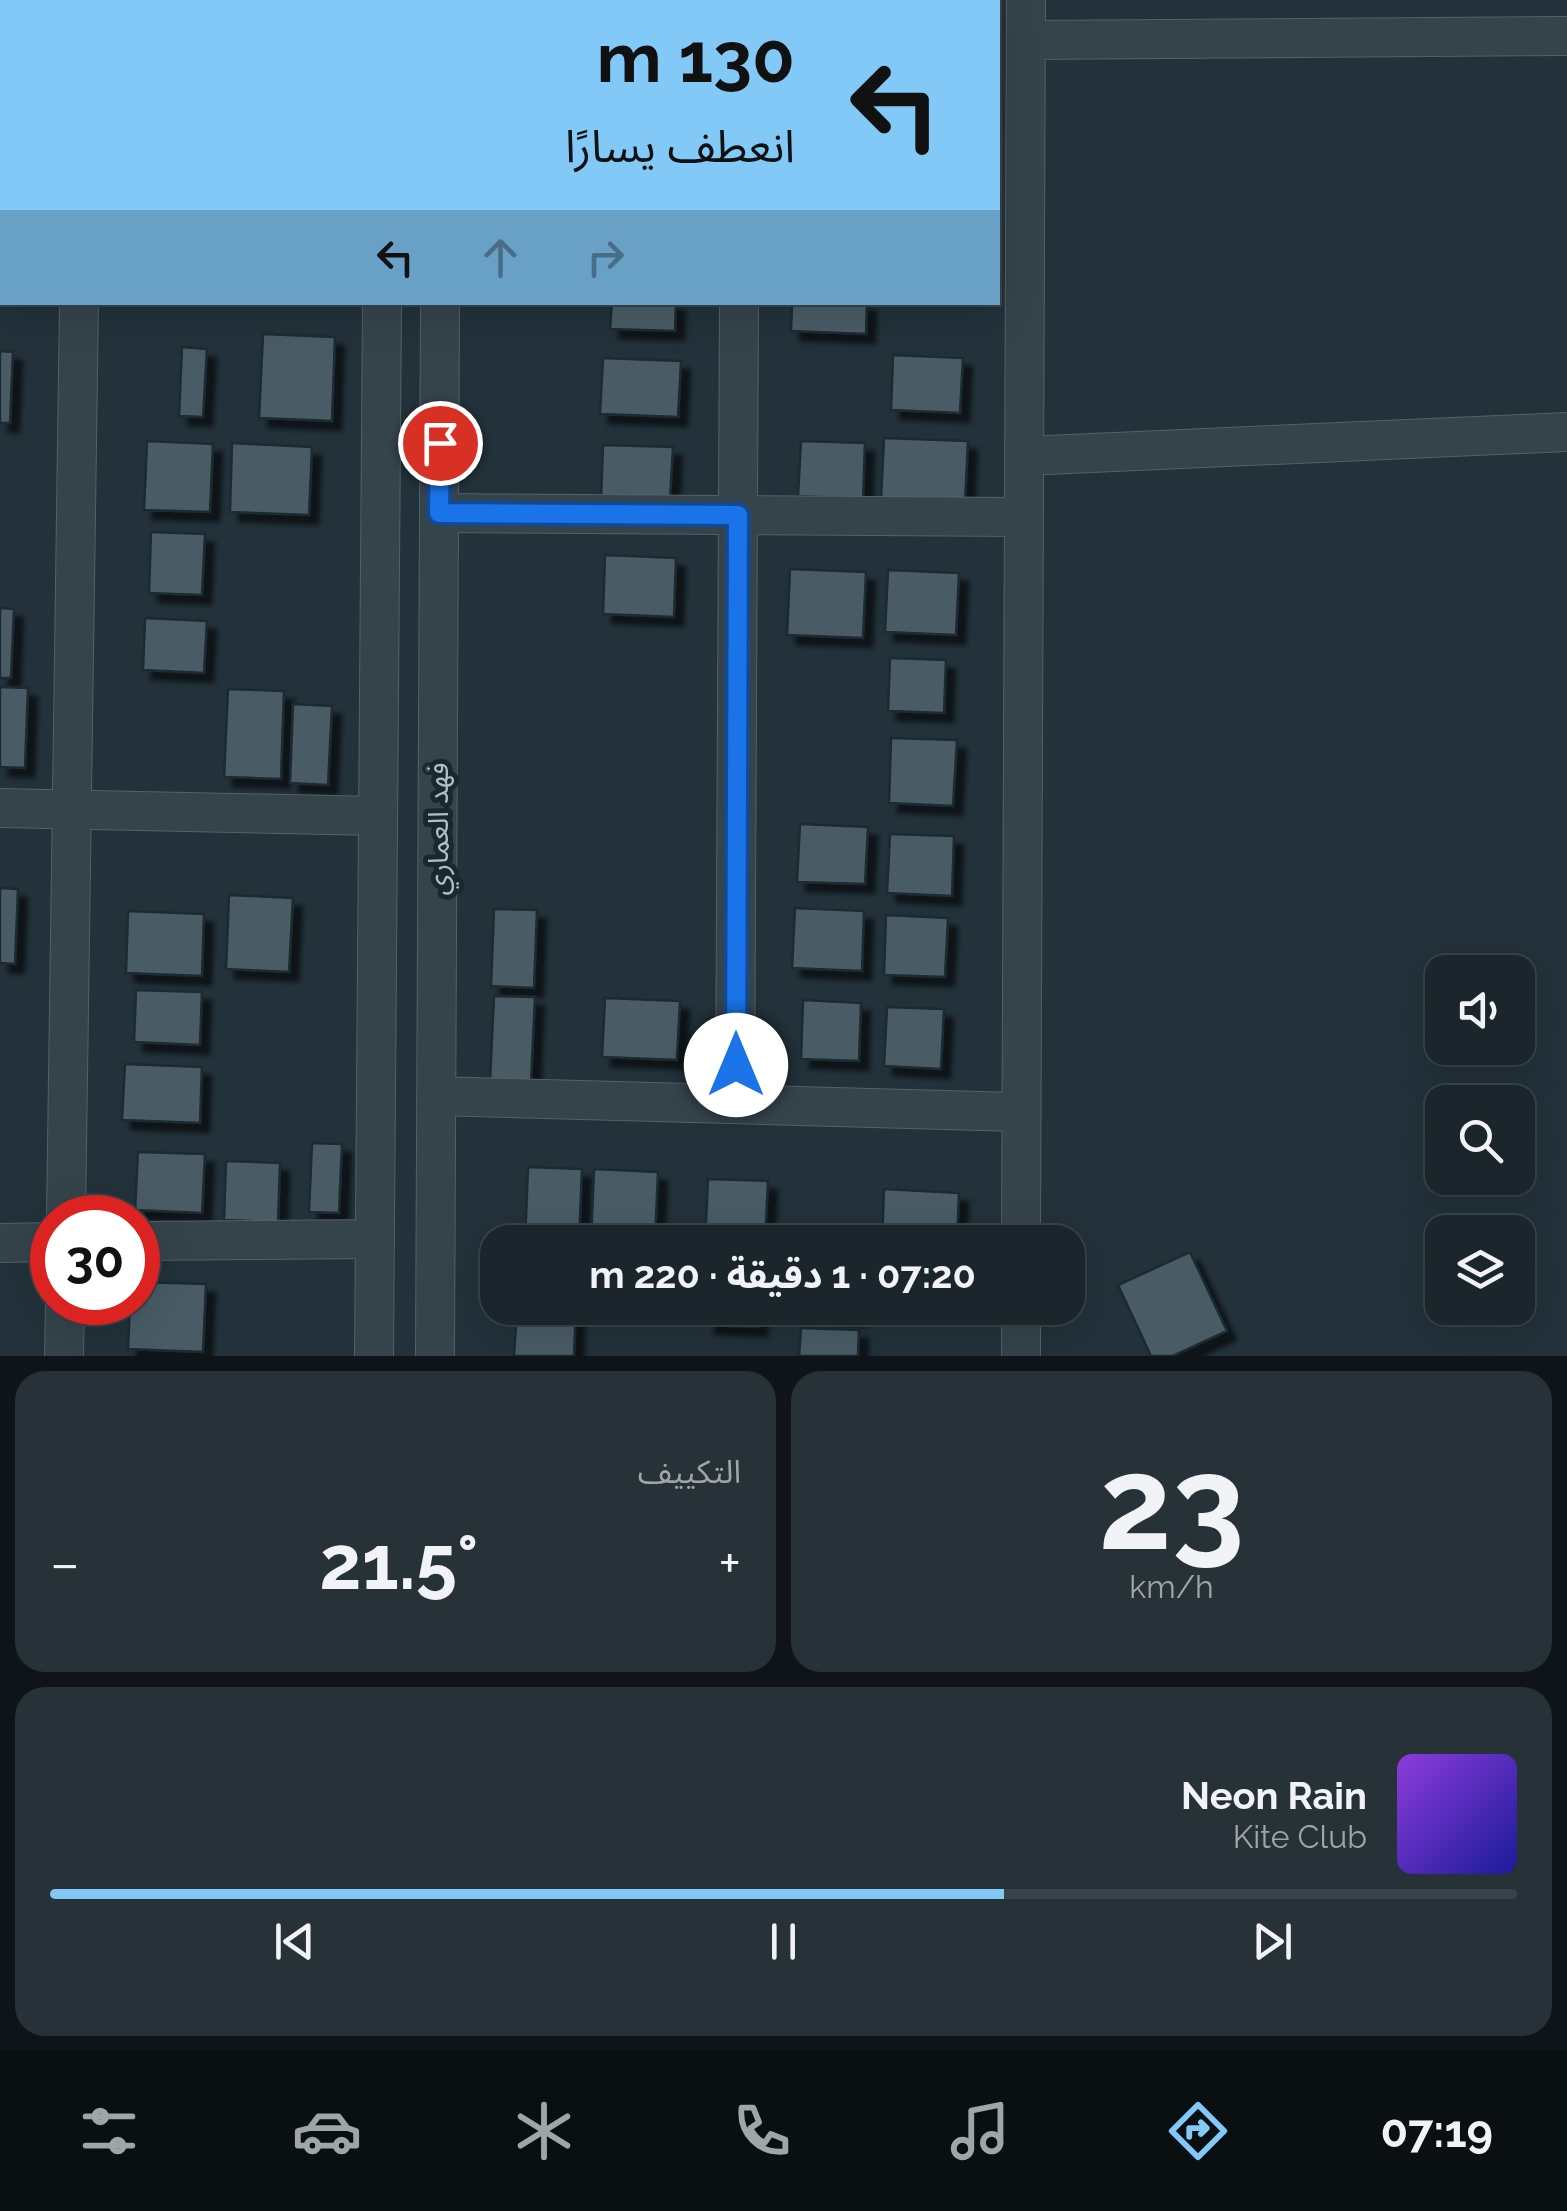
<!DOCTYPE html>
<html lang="ar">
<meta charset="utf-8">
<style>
:root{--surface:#1a252c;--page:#273138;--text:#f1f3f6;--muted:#9fa5a9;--line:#384248;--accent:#83c9f8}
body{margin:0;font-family:Raleway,"Noto Sans Arabic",sans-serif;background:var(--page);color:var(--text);direction:rtl;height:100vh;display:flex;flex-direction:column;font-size:38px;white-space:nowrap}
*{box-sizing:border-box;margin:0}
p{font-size:32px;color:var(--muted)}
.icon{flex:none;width:55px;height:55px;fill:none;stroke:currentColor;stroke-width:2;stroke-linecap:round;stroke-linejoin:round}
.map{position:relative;height:1356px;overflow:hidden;direction:ltr}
.details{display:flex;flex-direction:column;gap:15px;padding:15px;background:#0e1418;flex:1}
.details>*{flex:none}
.hud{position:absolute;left:0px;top:0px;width:1000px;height:305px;box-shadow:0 10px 40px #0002,0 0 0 2px var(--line);direction:rtl;background:#83c9f8;color:#111;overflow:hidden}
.tools{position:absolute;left:1425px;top:955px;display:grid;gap:20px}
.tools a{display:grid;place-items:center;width:110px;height:110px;border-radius:20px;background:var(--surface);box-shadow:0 10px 40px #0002,0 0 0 2px var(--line);font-size:50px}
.speed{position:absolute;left:30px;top:1195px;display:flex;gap:20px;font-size:50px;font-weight:700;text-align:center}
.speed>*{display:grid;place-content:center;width:130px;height:130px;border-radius:50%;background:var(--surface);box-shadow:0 10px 40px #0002,0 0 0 2px var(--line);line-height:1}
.speed .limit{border:15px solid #d22;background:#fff;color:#111}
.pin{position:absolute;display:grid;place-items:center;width:85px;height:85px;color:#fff;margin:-42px;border:5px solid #fff;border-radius:50%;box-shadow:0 2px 10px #0007}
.me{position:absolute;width:110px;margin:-55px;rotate:0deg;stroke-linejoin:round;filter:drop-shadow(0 0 8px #0008)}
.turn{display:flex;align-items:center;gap:35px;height:210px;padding:0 40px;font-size:45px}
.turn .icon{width:130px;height:130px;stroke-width:2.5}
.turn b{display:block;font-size:70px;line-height:85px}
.lanes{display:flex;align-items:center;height:95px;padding:0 40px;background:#0003;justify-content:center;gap:50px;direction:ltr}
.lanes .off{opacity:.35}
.big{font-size:75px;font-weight:700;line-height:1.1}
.details .widget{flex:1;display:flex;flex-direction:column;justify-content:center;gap:15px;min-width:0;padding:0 35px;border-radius:30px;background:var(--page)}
.details .dial{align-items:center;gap:0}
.dial b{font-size:130px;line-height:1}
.song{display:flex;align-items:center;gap:30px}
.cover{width:120px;height:120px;border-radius:15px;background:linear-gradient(135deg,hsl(270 70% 55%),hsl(240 70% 35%))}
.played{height:10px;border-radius:5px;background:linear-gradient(90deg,var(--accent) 65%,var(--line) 65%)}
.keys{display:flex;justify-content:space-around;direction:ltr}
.heat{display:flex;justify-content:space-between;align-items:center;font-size:55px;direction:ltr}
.details .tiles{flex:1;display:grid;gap:15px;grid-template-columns:1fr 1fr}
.widget:last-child{grid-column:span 2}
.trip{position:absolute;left:480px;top:1225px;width:605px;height:100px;border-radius:30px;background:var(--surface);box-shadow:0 10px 40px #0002,0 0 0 2px var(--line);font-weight:700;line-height:100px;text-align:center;direction:rtl}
.dock{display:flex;height:160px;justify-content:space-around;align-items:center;background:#0a0f12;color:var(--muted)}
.dock .icon{width:70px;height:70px}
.dock .selected{color:var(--accent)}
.dock b{font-size:45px;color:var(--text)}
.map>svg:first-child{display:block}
.building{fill:#4a5c66;stroke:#1d2a31;stroke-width:2.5;filter:url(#shadow)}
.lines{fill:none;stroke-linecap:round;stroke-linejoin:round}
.minor-casing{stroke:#536168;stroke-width:40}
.minor{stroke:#35434b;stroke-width:38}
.route-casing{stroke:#114b97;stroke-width:25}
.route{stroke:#1a73e8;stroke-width:18}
.labels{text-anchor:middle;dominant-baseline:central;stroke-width:10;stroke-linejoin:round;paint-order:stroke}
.street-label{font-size:28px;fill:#b0bec7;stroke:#1b272f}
</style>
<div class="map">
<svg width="1567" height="1356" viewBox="0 0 1567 1356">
<defs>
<filter id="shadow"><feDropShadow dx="9" dy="9" stdDeviation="2.5" flood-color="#0009"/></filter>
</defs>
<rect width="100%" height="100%" fill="#22313a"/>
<path class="building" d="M612,302H676L675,331L610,329Z
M792,302H867L866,334L791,331Z
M263,334L335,337L332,421L259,418Z
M182,347L207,349L203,417L179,416Z
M0,351L13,352L10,423H0Z
M893,355L963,358L960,413L891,410Z
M603,358L681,361L678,417L600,414Z
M884,438L968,441L965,502L881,499Z
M147,441L213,444L210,512L144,510Z
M801,441L865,443L863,499L798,496Z
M232,443L312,447L309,515L230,512Z
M603,445L673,447L670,501L601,499Z
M151,532L205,534L202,595L149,593Z
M605,555L676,558L674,617L603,614Z
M790,569L866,572L863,638L787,635Z
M888,570L959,573L956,635L885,632Z
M0,608L14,609L11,678H0Z
M145,618L207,621L204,673L143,670Z
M890,658L946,660L944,713L888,711Z
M0,687L28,688L25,768L0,767Z
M228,689L284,691L281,779L224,777Z
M293,704L332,706L328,785L290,783Z
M891,738L957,740L953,806L889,803Z
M800,824L868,827L865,884L797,882Z
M890,834L954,836L952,896L887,893Z
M0,888L18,889L15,964L0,963Z
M229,895L293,898L289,972L226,969Z
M795,908L864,911L862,971L792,968Z
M494,909L537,910L534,988L491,986Z
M128,911L204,914L202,976L126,973Z
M886,915L948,918L945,977L884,975Z
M136,990L202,992L200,1045L134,1042Z
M494,996L535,997L531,1082L490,1081Z
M605,998L680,1001L677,1060L602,1057Z
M803,1000L861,1003L859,1061L801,1059Z
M887,1007L944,1009L941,1069L884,1066Z
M125,1064L202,1067L200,1123L122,1120Z
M312,1143L342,1144L339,1213L309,1212Z
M138,1152L205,1154L202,1213L135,1210Z
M226,1161L280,1163L278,1222L224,1220Z
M528,1167L582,1169L579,1242H525Z
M594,1169L658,1172L655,1242H591Z
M708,1179L768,1181L765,1242H705Z
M884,1189L959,1193L957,1242H882Z
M1190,1252L1227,1331L1173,1356H1151L1118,1285Z
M138,1282L206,1284L203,1352L128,1349L130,1302H138Z
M517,1308H576L574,1356H514Z
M706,1308H759L758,1327L706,1325Z
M803,1308H856V1317L802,1315Z
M801,1328L859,1330L858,1356H799Z"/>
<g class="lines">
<g class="minor-casing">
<path id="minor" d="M384,2V0
M442,2V0
M741,2V0
M1026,40L1567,36
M0,274H2
M1024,456L1567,432
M439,513L1024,517
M0,808L378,816
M436,1096L1021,1112
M735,1104L739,302
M66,1218L79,302
M138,1241L375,1239
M1021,1242L1026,0
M0,1243L52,1242
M64,1356L65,1302
M374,1356L382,302
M435,1356L440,302
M1021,1356V1308"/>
</g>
<use href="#minor" class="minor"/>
</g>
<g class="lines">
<g class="route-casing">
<path id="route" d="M440,443L439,513L738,515L736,1065"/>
</g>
<use href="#route" class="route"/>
</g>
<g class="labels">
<g class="street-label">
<text transform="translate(438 829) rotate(-90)">فهد العماري</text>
</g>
</g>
</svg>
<div class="tools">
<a><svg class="icon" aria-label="sound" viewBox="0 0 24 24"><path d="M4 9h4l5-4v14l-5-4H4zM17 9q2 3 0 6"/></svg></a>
<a><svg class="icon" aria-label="search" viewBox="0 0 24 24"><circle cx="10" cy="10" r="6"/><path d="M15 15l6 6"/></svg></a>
<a><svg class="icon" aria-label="layers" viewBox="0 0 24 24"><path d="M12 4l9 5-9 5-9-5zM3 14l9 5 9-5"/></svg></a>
</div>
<div class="speed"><div class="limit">30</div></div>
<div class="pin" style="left:440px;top:443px;background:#d93025"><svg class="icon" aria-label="arrive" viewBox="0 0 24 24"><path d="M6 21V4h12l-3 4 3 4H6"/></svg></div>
<svg class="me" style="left:736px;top:1065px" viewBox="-20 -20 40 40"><circle r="19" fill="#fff"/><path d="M0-13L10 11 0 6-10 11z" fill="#1a73e8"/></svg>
<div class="trip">07:20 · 1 دقيقة · 220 m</div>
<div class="hud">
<div class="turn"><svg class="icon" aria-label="left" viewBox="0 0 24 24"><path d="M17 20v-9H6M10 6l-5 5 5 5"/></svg><div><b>130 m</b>انعطف يسارًا</div></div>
<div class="lanes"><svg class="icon" aria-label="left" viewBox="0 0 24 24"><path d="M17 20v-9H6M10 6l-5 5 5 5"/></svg><svg class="icon off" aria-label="ahead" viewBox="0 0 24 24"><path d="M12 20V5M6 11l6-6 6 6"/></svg><svg class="icon off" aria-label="right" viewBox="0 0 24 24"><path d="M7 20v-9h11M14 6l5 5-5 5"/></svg></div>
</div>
</div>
<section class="details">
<div class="tiles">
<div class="widget dial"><b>23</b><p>km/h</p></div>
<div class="widget"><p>التكييف</p>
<div class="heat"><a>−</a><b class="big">21.5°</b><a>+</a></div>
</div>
<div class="widget">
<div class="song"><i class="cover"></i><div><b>Neon Rain</b><p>Kite Club</p></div></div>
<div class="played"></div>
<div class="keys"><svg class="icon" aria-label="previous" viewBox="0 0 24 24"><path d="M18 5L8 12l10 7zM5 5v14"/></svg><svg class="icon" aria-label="pause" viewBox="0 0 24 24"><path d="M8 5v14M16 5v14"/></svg><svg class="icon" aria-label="next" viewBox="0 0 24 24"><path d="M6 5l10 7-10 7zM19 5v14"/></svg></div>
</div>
</div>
</section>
<nav class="dock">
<b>07:19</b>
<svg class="icon selected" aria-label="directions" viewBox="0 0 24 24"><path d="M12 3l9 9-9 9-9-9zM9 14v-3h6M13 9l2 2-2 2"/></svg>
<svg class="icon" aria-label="music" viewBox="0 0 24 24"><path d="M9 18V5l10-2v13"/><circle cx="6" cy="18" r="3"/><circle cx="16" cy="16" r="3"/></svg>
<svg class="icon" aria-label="phone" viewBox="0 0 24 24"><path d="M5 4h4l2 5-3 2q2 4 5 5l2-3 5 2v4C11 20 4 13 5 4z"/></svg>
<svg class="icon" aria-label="climate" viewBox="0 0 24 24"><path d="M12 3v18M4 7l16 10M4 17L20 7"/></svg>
<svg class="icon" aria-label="car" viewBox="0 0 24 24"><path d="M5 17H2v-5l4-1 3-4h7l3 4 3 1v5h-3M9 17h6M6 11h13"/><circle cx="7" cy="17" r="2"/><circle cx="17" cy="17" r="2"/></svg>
<svg class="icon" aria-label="filters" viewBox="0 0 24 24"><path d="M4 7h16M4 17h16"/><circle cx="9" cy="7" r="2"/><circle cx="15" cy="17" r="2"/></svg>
</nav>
